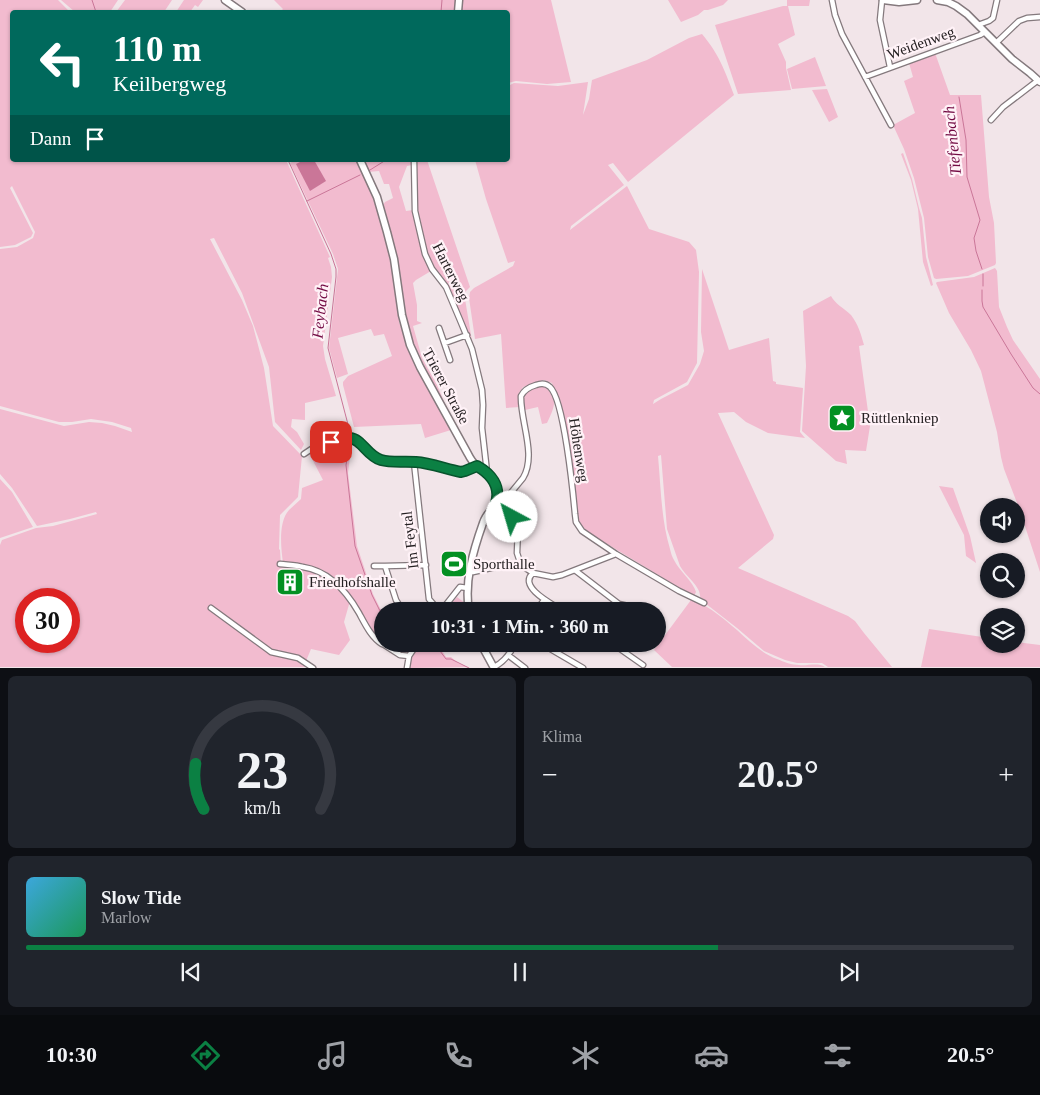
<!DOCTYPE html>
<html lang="de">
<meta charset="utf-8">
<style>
:root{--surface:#171b24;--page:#20242c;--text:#f1f3f6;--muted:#9ea1a6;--line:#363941;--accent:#0b8043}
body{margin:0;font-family:"Times New Roman",serif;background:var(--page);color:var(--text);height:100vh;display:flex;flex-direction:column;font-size:19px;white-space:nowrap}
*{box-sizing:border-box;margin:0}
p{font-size:16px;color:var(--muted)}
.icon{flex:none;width:28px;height:28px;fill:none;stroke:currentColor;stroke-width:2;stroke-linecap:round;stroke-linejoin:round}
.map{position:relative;height:668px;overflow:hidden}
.sheet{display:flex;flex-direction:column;gap:8px;padding:8px;background:#0d0f14;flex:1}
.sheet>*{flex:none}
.banner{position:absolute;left:10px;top:10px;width:500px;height:152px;border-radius:5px;box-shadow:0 1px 4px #0004;background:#00695c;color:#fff;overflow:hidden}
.buttons{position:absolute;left:980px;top:498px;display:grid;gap:10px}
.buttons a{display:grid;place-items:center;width:45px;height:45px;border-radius:50%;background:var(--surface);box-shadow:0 1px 4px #0004;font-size:25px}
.speed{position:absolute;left:15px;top:588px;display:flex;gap:10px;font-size:25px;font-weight:700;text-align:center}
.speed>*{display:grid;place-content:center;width:65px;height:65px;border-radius:50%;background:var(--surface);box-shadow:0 1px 4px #0004;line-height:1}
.speed .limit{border:8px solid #d22;background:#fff;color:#111}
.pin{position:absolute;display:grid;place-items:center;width:42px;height:42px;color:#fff;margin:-21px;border-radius:10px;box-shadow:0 2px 8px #0006}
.me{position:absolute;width:55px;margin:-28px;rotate:321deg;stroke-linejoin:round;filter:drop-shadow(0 0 4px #0008)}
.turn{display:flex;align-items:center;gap:18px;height:105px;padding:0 20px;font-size:22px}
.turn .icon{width:65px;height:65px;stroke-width:2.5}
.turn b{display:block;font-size:35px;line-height:42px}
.then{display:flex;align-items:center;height:48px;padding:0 20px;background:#0003;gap:10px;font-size:19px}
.big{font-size:38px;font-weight:700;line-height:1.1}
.sheet .tile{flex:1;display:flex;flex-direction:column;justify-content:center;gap:8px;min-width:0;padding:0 18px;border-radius:8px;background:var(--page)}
.sheet .dial{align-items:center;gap:0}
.dial svg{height:130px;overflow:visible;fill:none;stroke:var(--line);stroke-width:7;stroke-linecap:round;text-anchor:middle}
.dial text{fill:var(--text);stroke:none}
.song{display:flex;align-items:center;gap:15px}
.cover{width:60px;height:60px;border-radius:8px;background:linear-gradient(135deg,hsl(200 70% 55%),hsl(150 70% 35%))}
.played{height:5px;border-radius:2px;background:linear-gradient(90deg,var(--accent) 70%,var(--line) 70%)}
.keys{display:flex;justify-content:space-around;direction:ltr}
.heat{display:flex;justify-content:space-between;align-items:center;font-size:28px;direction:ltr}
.sheet .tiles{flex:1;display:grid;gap:8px;grid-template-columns:1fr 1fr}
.tile:last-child{grid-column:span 2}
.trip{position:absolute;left:374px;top:602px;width:292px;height:50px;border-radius:25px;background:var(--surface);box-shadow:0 1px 4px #0004;font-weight:700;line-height:50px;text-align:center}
.tabs{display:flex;height:80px;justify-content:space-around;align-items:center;background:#090b0e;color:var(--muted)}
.tabs .icon{width:35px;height:35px}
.tabs .selected{color:var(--accent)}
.tabs b{font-size:22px;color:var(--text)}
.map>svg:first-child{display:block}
.green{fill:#f2bbcf;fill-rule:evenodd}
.water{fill:#ca7698}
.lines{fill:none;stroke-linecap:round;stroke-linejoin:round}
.stream{stroke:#ca7698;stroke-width:1}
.street-casing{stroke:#84797d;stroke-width:7}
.secondary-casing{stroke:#84797d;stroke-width:9}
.street{stroke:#fff;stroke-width:4.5}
.secondary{stroke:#fff;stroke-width:6}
.route-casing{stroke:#07532c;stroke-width:12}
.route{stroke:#0b8043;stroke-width:9}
.labels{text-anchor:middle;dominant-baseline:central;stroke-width:4.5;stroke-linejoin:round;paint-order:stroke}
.street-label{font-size:15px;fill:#252022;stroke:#fff2f7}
.poi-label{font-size:15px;fill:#252022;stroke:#fff2f7;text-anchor:start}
.water-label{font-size:16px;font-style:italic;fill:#730b44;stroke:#fff2f7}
</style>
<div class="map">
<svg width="1040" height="668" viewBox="0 0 1040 668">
<rect width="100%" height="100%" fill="#f2e5e9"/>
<path class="green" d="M0,0H58L70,12H12V160H286L330,257L328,258L331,267L332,277L323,346L325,359L336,396L305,403V420L292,419L291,427L297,432L304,444L301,450L275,422L269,367L242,293L214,238L210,239L242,300L253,326L264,368L273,426L302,456L298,497L280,515L279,549L280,550L281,565C291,567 304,567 313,570C329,575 340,590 350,601L344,622L350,640L339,655L311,649L306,661L316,667H0V545L2,540L36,528L53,526L97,514L96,512L70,519L37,526L12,488L0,474V409L64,426L89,422L102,423L115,426L132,432L131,428L112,422L91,419L72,422H59L0,406V249L17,247L33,238L35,232L12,186L10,188L33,233L31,237L15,245L0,247ZM26,599H69V641H26Z
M61,0H118L110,12H75Z
M125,0H172L164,12H116Z
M184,0H203L198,7L195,5L190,12H176Z
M274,0H456L455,12H280L283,9Z
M461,0H551L571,82L547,84L516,81L508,83V12H461Z
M668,0H728L723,5L708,10H704L698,15L681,22Z
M787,0H810L809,6H788L795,35L778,44L786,62V68L791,90L738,94L715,25L783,6H787Z
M702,34C719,54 725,71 734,95L628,182L613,163L608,165L624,185L571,226L570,230L627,186L649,229L689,242L696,250L699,272L697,363L687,382L654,400L653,404L661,399L688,385L700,364L704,351L701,332L702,269L729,350L769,338L773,381L776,382V384L803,388L800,432L805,438L768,433L746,422L734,412L718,413L774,535L773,539L738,568L848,616L855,621L864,633L892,667H828L822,663H797L785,660L764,651L737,628L701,600C700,597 700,594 699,591C695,582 685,575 680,566L667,529L661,455L658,456C661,488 661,519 670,549C671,553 672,557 674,560C679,571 693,581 696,592L694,596H693L594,536L582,527L580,522L578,520L563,417L552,383L544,380L523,387L518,395L520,407L506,408L501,334L475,339L469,298L470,292L474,288L513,266L515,261L508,263L486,199L475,160H508V86L514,83L558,86L588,82L583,115L589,99L592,80L647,60L689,38Z
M935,53L950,95H981L989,197L994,223L996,263L995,265L968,276L936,279L934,278L928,257L924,218L914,178L904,149L893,125L915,113L904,81L913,77L909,63Z
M815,57L826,86L792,89L787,69Z
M827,89L838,117L829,122L812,90Z
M903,153L912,179L919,208L922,218L926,257L933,285L931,286L923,262L918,209L911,180L901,154Z
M295,160H357L367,180L384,232L392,259L398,301L399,322L413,361L451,430L425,438L421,424L354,427L343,385V382L348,376L392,356L384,334L374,336L371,329L338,338L348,374L337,378L329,348L338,269L333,254L290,163Z
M363,160H412V165L407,166L399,187L406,211L413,210L424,256L431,271L416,280L413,283L417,305V321L422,323L413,326L422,358L437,385L452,420L411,342L382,207L385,202L393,198L389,184H384L379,171L368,172Z
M415,160H427L470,287L464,293L472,341H470L462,318L450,290L437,273L427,254L416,210Z
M995,268L997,271L999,307L1007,327L1013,340L1040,379V572L1019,508L1004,469L1001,457L997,432L981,371L971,350L949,313L936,283L937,282L974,277Z
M831,296C835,304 844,308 851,315C858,324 861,334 864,345L859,346L870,426L866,451L845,450L847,464L836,461L802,431L806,366L803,311Z
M543,385C559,398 555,406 547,423L542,424L538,407L525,410L522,396L526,390Z
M348,439L352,440L348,473L357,546L373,594L382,612V642L376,638L349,595L335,579L310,566L283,563C281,548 278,522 289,510C293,506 297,503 301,499L302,488L323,480L309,453L327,445Z
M0,479L12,492L33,527L0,538Z
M939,486L953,488L970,536L976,563L966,556L964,535Z
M457,597L465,603L466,611H445Z
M691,600L695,601H696C711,608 724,619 737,630C749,641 761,653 777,659C784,662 792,665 799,665C808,666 818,662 825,667H672L654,650Z
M929,629L989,638V644H1016V642L1040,645V667H921Z
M386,644H412L414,645C412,647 411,650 409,652C402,656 392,647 386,644Z
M421,644H440L439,646L446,657H451L458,663L468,667L409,668L413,654Z"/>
<path class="water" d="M304,160H314L326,181L310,191L296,164Z"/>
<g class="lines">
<path class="stream" d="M92,0L96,12
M441,12L442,0
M959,97L966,140L967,177L980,220L974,238L976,251L982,269
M288,160L331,254L336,269V277L328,348L351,436L346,465L355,546L372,595L382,615
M370,170L386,160
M307,201L360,175
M983,286V274
M982,290V301L983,307L1011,354L1033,388L1040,394
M408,644L413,647
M417,649L422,651L429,649L440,651L446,659H451L469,668"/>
<g class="street-casing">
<path id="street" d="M832,0L835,15L842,34L891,125
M882,0L880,20L890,67
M978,25L989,21L993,18L997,0
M996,43L1019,21L1027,18L1040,17
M865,77L980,35L985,32
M991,120L1003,107L1037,81
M414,160L415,211L425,254L432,269L446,287L460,320L472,349L482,390L483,405L482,428L487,472
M439,328L450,360
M445,343L467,335
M304,454L313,448L349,438L357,440L369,454L375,458L382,461L395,462H417L461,472L465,471L477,466
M414,462L429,599L435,606L441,611
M497,504L503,510L514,520L517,524L518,528L517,553L521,565L533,573L553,577L562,575L616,554
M499,505L504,501L523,478C537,455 520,421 521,396C524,390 529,387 536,385C541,383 546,383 550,387C564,400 573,492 575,514L576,522L582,531L616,554L679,591L704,603
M280,564C288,565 296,565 303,567C329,571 347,592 359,613C365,624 371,637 382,644
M374,566H385
M576,571L619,604L637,608L642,611
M470,572H473L509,564
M533,573C517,587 554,605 563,611
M211,608L267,649L271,652L298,658L313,668
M408,611L401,608L396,600L385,566L426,565
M441,611L460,587L468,588
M536,611L544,600
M383,644L400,655L409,656
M542,644L583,668
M613,644L643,665
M508,655L525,668
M494,667C504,662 510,654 515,644
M407,668L409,656L417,644"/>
</g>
<g class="secondary-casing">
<path id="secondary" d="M225,0L242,12
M883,0L899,2L917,0
M937,0L948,2L956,6L967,14L1012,59L1030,73L1040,82
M458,12L459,0
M360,160L377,197L387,232L394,259L402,315L410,345L420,367L468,454C470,458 473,463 477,466C486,473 491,473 496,485C503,507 488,507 483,523C473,551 464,582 469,611
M481,644L494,668"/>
</g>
<use href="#street" class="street"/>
<use href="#secondary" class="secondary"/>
</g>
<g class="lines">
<g class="route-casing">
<path id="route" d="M331,442C337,441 344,438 350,438C362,439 367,456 381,460C392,463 404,461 416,462C430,463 446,469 461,472L465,471L477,466C491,474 501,486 496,503L502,510L512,517"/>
</g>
<use href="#route" class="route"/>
</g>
<defs>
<g id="sight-square" transform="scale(1.4375)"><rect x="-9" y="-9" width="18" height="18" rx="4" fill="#039022" stroke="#fff2f7"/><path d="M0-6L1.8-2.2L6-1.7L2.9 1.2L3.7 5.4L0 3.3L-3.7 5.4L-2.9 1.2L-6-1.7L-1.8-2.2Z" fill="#fff"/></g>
<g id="stadium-square" transform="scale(1.4375)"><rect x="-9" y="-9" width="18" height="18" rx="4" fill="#039022" stroke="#fff2f7"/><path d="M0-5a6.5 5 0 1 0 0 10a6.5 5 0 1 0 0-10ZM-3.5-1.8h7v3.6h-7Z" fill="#fff"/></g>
<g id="building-square" transform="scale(1.4375)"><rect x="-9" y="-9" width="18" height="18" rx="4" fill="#039022" stroke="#fff2f7"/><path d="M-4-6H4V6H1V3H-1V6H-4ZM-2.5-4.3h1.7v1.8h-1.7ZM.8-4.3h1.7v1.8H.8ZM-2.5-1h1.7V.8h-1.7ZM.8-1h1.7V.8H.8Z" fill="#fff"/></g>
</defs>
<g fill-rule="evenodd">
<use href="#sight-square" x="842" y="418"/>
<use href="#stadium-square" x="454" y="564"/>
<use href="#building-square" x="290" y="582"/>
</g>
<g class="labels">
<g class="street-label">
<text transform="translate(921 43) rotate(-20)">Weidenweg</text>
<text transform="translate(451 272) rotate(63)">Harterweg</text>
<text transform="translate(446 386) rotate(62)">Trierer Straße</text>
<text transform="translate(579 450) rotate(81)">Höhenweg</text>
<text transform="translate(410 540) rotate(-97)">Im Feytal</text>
</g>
<g class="poi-label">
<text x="861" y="418">Rüttlenkniep</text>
<text x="473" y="564">Sporthalle</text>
<text x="309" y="582">Friedhofshalle</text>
</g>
<g class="water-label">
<text transform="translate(952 141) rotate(-96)">Tiefenbach</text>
<text transform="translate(320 311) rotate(-84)">Feybach</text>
</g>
</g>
</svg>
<div class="buttons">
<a><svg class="icon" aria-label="sound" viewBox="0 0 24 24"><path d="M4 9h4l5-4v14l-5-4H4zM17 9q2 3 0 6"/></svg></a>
<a><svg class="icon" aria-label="search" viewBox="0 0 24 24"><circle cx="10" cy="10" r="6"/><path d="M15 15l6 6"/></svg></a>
<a><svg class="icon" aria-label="layers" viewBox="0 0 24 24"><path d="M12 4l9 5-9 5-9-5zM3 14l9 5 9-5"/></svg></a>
</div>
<div class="speed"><div class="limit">30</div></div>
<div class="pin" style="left:331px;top:442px;background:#d93025"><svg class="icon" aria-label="arrive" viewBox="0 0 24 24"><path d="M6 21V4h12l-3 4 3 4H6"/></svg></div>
<svg class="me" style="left:512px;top:517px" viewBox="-20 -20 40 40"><circle r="19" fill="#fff"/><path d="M0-13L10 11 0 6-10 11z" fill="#0b8043"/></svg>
<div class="trip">10:31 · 1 Min. · 360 m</div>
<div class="banner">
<div class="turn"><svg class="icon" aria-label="left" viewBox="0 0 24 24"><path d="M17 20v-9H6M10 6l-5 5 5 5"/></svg><div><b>110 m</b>Keilbergweg</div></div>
<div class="then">Dann<svg class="icon" aria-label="arrive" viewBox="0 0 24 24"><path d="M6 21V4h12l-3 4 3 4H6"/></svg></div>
</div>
</div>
<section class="sheet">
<div class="tiles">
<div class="tile dial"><svg viewBox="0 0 100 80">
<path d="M14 69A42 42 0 1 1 86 69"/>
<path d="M14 69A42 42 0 0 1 9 41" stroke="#0b8043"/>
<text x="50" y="56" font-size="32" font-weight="700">23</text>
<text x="50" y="72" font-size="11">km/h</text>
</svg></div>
<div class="tile"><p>Klima</p>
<div class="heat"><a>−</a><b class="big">20.5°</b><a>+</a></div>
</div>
<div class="tile">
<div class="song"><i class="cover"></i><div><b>Slow Tide</b><p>Marlow</p></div></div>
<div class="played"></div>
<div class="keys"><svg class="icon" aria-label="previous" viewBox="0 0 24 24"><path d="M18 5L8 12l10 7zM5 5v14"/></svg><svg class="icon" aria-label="pause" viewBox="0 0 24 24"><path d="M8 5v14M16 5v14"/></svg><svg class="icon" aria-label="next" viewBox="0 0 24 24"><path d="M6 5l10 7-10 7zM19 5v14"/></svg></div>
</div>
</div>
</section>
<nav class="tabs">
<b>10:30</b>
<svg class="icon selected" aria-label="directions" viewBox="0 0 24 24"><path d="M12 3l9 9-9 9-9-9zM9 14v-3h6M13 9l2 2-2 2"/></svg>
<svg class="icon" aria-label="music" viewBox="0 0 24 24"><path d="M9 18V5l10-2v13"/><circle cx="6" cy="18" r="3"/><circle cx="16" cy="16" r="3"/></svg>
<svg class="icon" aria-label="phone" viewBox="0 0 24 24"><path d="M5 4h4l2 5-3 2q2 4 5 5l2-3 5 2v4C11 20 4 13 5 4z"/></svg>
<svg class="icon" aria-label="climate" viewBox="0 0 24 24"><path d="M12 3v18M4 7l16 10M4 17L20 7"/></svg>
<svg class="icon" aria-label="car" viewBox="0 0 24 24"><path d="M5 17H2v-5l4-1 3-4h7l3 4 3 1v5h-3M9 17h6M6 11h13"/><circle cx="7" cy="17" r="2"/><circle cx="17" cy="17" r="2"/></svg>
<svg class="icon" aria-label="filters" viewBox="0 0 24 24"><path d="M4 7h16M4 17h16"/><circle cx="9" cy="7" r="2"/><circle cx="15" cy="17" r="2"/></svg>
<b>20.5°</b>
</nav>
